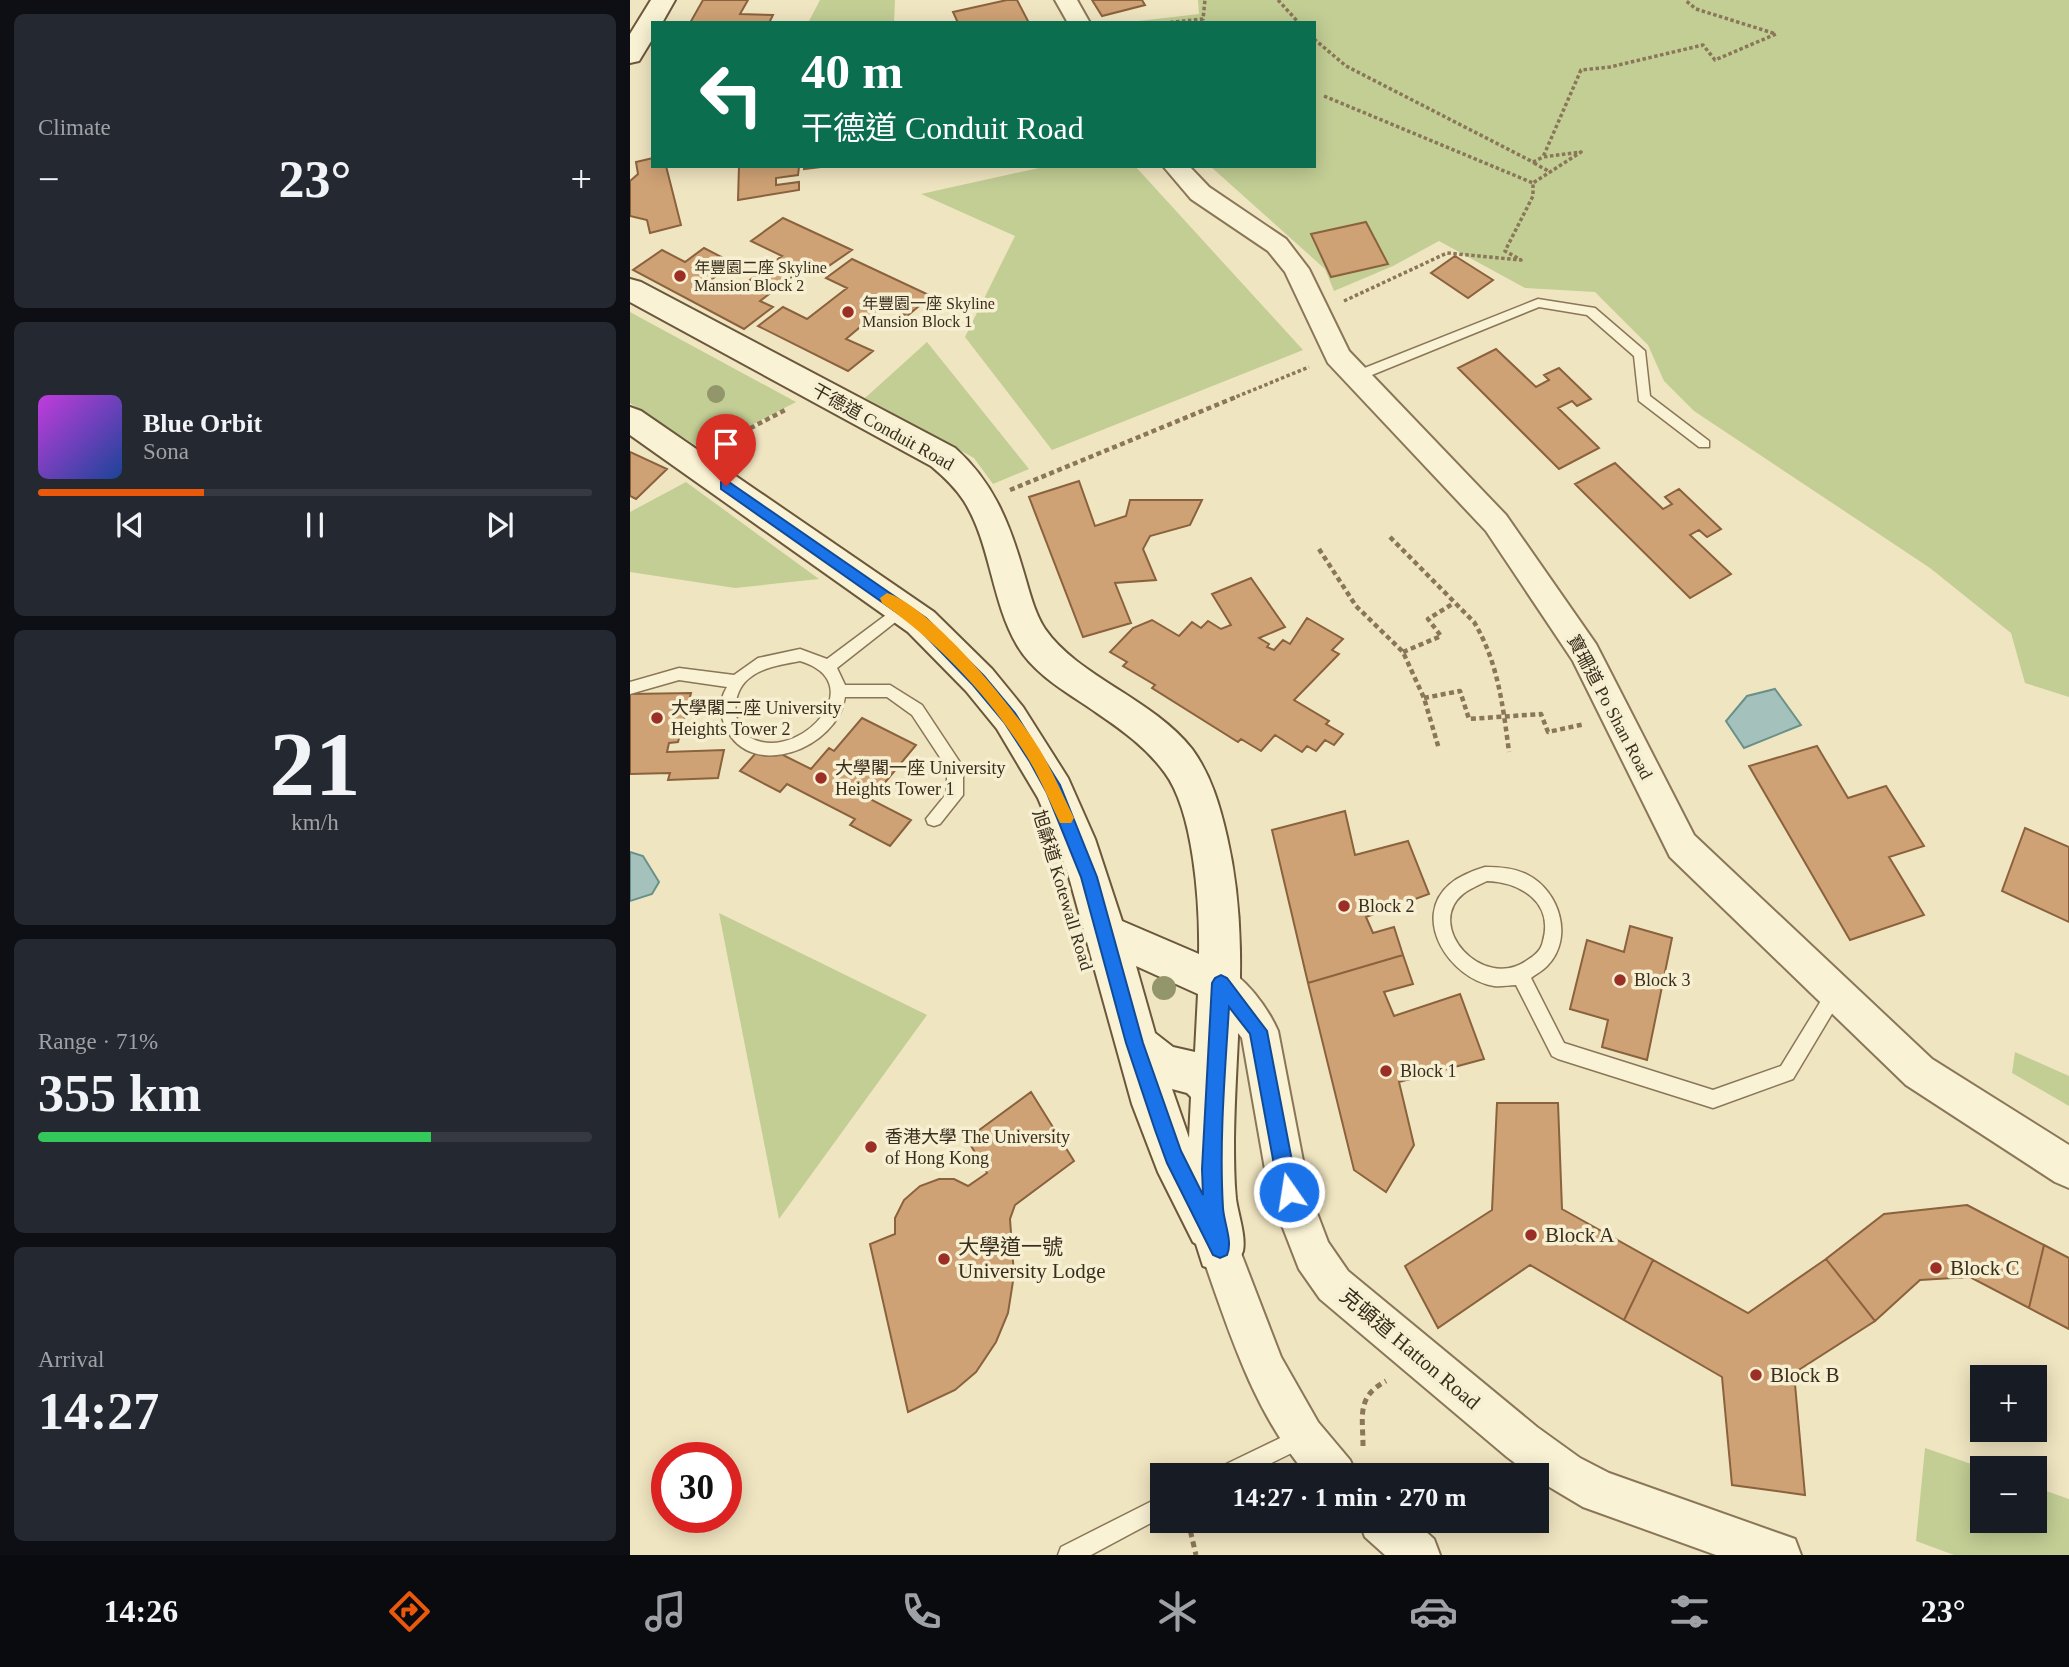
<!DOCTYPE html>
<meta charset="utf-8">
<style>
:root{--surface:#171b24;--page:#242831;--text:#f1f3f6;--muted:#9ea1a6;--line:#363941;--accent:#ea580c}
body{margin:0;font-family:"Times New Roman","Noto Sans TC",serif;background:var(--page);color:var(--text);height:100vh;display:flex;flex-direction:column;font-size:26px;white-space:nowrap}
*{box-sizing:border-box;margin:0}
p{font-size:23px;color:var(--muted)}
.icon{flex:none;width:38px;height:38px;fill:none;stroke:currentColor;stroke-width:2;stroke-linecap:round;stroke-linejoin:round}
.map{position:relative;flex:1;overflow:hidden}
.sheet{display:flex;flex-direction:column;gap:14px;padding:14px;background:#0d0f14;width:630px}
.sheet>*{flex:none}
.hud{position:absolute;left:21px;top:21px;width:665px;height:147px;border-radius:0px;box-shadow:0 4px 18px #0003;background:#0b6e4f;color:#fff;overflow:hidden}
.buttons{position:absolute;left:1340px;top:1365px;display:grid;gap:14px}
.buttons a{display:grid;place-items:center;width:77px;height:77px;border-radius:0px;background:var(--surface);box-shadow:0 4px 18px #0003;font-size:35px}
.speed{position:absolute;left:21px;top:1442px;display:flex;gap:14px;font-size:35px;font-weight:700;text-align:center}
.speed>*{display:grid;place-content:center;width:91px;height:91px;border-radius:50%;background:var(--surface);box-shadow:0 4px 18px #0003;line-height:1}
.speed .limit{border:10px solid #d22;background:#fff;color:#111}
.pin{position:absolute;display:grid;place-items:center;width:60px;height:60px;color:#fff;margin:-72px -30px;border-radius:50% 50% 50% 0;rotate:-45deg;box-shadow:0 0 7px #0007}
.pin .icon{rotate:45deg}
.me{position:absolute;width:77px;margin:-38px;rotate:347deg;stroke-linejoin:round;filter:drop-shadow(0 0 5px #0008)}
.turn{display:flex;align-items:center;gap:24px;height:147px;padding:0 35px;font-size:32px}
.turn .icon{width:91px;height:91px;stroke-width:2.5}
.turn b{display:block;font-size:49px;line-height:60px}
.big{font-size:52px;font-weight:700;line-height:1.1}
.sheet .card{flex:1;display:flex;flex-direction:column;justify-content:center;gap:10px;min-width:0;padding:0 24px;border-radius:10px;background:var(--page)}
.sheet .dial{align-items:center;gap:0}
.dial b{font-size:91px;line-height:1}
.song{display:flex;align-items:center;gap:21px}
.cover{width:84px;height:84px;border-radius:10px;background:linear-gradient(135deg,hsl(290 70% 55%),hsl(220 70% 35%))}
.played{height:7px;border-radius:4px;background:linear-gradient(90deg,var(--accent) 30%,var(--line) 30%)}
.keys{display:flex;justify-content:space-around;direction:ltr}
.heat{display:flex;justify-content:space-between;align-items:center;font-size:38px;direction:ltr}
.charge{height:10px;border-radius:5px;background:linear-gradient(90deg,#34c759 71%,var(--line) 0)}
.trip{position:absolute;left:520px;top:1463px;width:399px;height:70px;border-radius:0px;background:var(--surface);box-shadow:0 4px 18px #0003;font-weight:700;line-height:70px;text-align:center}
.tab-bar{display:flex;height:112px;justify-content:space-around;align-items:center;background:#090b0e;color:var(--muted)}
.tab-bar .icon{width:49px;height:49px}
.tab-bar .current{color:var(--accent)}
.tab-bar b{font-size:32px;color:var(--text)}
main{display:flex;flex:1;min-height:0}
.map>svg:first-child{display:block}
.green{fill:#c2ce94}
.water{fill:#a4c2bb;stroke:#6a908a;stroke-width:2}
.building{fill:#cfa275;stroke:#8a623d;stroke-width:2}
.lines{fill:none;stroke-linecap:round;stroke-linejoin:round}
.lane-casing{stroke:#8a7658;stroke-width:3}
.street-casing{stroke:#8a7658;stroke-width:4}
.secondary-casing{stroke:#6b573b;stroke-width:4}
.path-far2{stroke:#8a7658;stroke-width:3.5;stroke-dasharray:3.5 2.5;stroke-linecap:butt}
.path-far1{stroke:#8a7658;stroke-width:4.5;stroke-dasharray:5 3.5;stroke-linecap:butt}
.path{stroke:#8a7658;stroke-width:5;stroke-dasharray:6 4.5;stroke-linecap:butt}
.lane{fill:#faf2d4;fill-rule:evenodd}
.street{fill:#faf2d4;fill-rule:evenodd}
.secondary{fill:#faf2d4;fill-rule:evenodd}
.tree{fill:#92966a}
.route{fill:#1a73e8;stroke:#114b97;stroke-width:2}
.slow{fill:#f59e0b}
.poi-dot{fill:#9b2e25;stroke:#f7efd1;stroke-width:2.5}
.labels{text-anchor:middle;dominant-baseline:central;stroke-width:7;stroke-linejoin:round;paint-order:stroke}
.far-poi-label{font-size:16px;fill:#392d1d;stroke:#f7efd1;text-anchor:start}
.street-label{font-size:18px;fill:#392d1d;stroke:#f7efd1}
.poi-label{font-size:18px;fill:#392d1d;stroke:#f7efd1;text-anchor:start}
.near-poi-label{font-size:21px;fill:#392d1d;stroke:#f7efd1;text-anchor:start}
.near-street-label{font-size:21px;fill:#392d1d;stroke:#f7efd1}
</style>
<main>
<section class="sheet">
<div class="card"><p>Climate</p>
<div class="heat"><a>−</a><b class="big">23°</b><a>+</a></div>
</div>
<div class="card">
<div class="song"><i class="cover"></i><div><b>Blue Orbit</b><p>Sona</p></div></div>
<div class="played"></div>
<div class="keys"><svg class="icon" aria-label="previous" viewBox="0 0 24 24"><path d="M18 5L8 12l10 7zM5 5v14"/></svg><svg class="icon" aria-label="pause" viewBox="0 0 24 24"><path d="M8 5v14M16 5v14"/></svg><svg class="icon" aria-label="next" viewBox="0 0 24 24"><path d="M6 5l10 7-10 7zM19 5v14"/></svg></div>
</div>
<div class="card dial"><b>21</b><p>km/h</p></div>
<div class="card"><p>Range · 71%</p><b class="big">355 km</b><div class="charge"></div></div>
<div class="card"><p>Arrival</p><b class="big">14:27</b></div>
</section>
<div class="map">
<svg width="1439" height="1555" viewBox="0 0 1439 1555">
<rect width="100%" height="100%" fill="#f0e5c1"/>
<path class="green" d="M190,0H265L264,23H178Z
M568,0H1439V697L1395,683L1381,633L1300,568L1064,411L1034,381L1018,345L965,292L895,288L809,241L763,266L704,291L695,269L580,166H684V23H491L569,14Z
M418,166H505L673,350L422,450L335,337L385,236L291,194Z
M0,312L166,402L73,450L0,403Z
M297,342L399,469L363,484L344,458L235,398Z
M56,482L189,579L105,588L0,572V512Z
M89,913L297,1015L149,1219Z
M1385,1052L1439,1076V1106L1382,1073Z
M1295,1448L1353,1468V1521H1405V1487L1439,1499V1555H1324L1286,1541Z"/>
<path class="water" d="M1145,689L1171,725L1114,748L1096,721L1117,696Z
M0,852L13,856L29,882L22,894L0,901Z"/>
<path class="building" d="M73,0H118L110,14L143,15L139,23H60Z
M377,0H387L399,23H328L323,12Z
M462,0H512L515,5L472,16Z
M23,158V166H36L51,225L20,233L17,220L0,216V181L8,174L6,162Z
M109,166H199L174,169V166L169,167L168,175L146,178V185L169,182V190L108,200Z
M153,218L222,250L190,272L176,266L130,301L143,307L114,329L3,270L32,250L55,262L74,248L103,263L81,280L104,292L152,256L121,241Z
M736,222L758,264L701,277L681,234Z
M825,256L863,280L838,298L801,273Z
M222,259L301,296L277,316L255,306L216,339L243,351L218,371L128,326L153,307L177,319L217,288L196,278Z
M866,349L906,387L919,380L914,375L929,368L961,399L947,406L942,401L928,408L969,448L929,469L828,368Z
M0,452L37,469L6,499L0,496Z
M985,463L1033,509L1042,504L1035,497L1049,489L1091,529L1077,537L1069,530L1060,535L1101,574L1060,598L945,484Z
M449,481L465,526L496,516L500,500H572L560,525L520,536L513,549L526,580L485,583L501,623L453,637L399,497Z
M621,578L655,627L629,638L639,644L637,647L644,650L653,640L660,644L677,618L713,639L702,650L709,654L664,700L699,721L696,724L713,734L704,745L695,740L686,751L677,746L672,752L645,735L631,751L611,739L608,742L522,688L525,685L493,666L497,662L480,652L503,628L522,620L549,636L562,622L571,628L578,621L591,629L601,625L582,594Z
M61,693L48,742L39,743L37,752L94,750L88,778L38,780L40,773L0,774V694Z
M232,718L286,745L248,791L241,788L234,796L281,820L260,846L220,825L225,819L157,784L150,792L110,771L133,745L181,769L199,748L204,751Z
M1187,746L1218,798L1256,786L1294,846L1259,857L1294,915L1220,940L1119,766Z
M715,811L725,855L778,841L799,894L736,917L743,933L764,927L773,955L678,983L642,830Z
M1395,828L1439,847V922L1372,891Z
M1000,926L1042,938L1017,1060L972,1047L978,1020L940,1009L957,940L994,952Z
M773,955L783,984L754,992L764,1016L830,994L854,1059L769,1082L784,1145L756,1192L724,1170L678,983Z
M401,1092L444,1161L385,1205L380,1219L384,1275L378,1313L366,1342L346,1372L325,1390L278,1412L240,1244L265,1234V1218L274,1200L290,1186L309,1179H324L338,1186L357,1173L337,1139Z
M867,1103H928L932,1209L1023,1260L994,1320L900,1265L808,1328L775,1266L862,1210Z
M1337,1205L1414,1245L1399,1308L1340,1277L1290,1280L1245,1321L1196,1259L1254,1214Z
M1414,1245L1439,1258V1329L1399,1308Z
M1196,1259L1245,1321L1164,1373L1175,1495L1102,1485L1092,1377L994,1320L1023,1260L1118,1313Z"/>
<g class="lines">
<g class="lane-casing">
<path id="lane" d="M908,299L965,308L1015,351L1020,396L1079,441V447H1069L1009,401L1004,356L957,315L909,307L732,379H722L721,376L722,373Z
M272,603L277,605L279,609L277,613L207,668L215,685H260L292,705L333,767V795L310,824L304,826L298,824L296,819L317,793V768L282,715L257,697H215C208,748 121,782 96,728C89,714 89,700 97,687L49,680L0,694V682L49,668L104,675L128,658L170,649L197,659ZM170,661C240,682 175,756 128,741C103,733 99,700 115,682C129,667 151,665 170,661Z
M855,867C870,867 885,868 898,875C929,891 944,937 918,965C914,970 906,974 901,978L934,1043L1083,1090L1151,1066L1200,986L1206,984L1212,986L1215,992L1163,1079L1083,1108L928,1059L922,1056L886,985C879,985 871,987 864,986C820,979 780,918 820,884C829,876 845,870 855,867ZM857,881C890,882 924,902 913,941C911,951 904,956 896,961C852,991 794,926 833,894C839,889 849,885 857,881Z
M673,1427L680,1430L683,1437L680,1444L617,1475H585L588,1468Z
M532,1496V1517L461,1555H428L431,1547Z"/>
</g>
<g class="street-casing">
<path id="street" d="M425,0H447L460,23H438Z
M533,166H559L579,187L656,239L679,269L719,351L876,515L966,644L1064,835L1302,1059L1439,1145V1188L1425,1182L1276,1085L1040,857L943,661L856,531L698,363L655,272L638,251L561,199Z
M591,966C614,975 638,1008 648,1031L679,1192L698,1242L718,1271L907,1427L950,1458L979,1473L1165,1539L1171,1555H1086L953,1507L906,1479V1475H901L877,1457L690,1299L669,1269L639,1192L612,1038L578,995L573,983L578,971Z
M590,1229L604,1235L651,1357L688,1422L720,1460L727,1475H677C622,1410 598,1328 570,1249L576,1235Z
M729,1521H784L804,1539L810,1555H755L735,1537Z"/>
</g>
<g class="secondary-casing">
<path id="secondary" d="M21,0H45L32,23H23V38L9,61L0,63V34Z
M0,279L11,282L325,448C363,482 379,522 393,570C399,590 404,612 415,629C447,676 523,699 562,749C581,775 590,806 597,837C621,941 605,1036 604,1141C604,1160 604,1180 606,1199C608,1214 616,1236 613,1251C611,1256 608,1261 607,1266L590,1272L573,1266L566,1244L563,1242L528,1172L502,1104L439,877L425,839L408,798L367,729L336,691L278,632L0,435V407L11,411L304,612L362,669L393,707L438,778L465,839L492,921L569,954C570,905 564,812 535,773C517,748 492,730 467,713C440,694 404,675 387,645C361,600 361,544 334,501C325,487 313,476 301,466L0,302ZM506,966L568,994L565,1052L543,1047L525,1033ZM542,1089L557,1093L561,1097L559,1138Z"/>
</g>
<path class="path-far2" d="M648,0L669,23
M534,23L573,19L575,0
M684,39L716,66L903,162L913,157
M694,96L903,183
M904,163L920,172
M714,301L817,253L891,260L875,251L903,196V183L951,152L913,157L951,70L980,67L1073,45L1085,60L1146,34L1066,9L1055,0
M601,399L679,367"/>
<path class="path-far1" d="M90,444L157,409
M380,490L606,397
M760,537L844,622C868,662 873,706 879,752
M689,549L726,606L773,652L794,698L809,749
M773,652L811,636L798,619L824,603
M794,698L830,691L839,719L911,714L918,732L955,724"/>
<path class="path" d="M733,1446C733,1416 726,1397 756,1381
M558,1521L566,1555"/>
<use href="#lane" class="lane"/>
<use href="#street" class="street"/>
<use href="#secondary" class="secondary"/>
</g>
<g class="tree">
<circle cx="86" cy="394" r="9"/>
<circle cx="534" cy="988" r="12"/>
</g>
<path class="route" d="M96,480L296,618L354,676L385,713L430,785L467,877L513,1043L551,1151L573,1195L572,1169L582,983L585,978L591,975L597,978L637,1031L668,1192L665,1199L659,1202L652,1199L649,1192L620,1034L599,1007C595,1073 589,1141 593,1208C594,1223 603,1242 597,1255L590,1258L583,1255L537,1163L525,1130L496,1043L451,877L417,793L400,762L374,722L343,685L286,626L91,489V482Z"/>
<path class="slow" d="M257,593C303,608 385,709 410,750C423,772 433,796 444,818L441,823H430C420,802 411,780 399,760C362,699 310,644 252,603L250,598Z"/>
<g class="poi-dot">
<circle cx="50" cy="276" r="7"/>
<circle cx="218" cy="312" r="7"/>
<circle cx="27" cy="718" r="7"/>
<circle cx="191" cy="778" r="7"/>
<circle cx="714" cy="906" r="7"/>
<circle cx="990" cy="980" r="7"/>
<circle cx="756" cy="1071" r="7"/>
<circle cx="241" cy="1147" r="7"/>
<circle cx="901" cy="1235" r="7"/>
<circle cx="314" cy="1259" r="7"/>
<circle cx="1306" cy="1268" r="7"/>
<circle cx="1126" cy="1375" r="7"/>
</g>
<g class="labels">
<g class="far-poi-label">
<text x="64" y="267">年豐園二座 Skyline<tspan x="64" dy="18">Mansion Block 2</tspan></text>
<text x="232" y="303">年豐園一座 Skyline<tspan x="232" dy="18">Mansion Block 1</tspan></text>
</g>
<g class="street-label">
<text transform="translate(253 427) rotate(29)">干德道 Conduit Road</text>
<text transform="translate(980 707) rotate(62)">寶珊道 Po Shan Road</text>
<text transform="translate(433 890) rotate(73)">旭龢道 Kotewall Road</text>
</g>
<g class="poi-label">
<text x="41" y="708">大學閣二座 University<tspan x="41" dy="21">Heights Tower 2</tspan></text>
<text x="205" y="768">大學閣一座 University<tspan x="205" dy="21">Heights Tower 1</tspan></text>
<text x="728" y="906">Block 2</text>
<text x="1004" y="980">Block 3</text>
<text x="770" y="1071">Block 1</text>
<text x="255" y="1137">香港大學 The University<tspan x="255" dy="21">of Hong Kong</tspan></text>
</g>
<g class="near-poi-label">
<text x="915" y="1235">Block A</text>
<text x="328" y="1247">大學道一號<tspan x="328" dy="24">University Lodge</tspan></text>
<text x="1320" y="1268">Block C</text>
<text x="1140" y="1375">Block B</text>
</g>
<g class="near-street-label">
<text transform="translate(780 1349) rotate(40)">克頓道 Hatton Road</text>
</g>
</g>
</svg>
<div class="buttons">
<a>+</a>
<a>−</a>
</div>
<div class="speed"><div class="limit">30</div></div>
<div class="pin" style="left:96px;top:486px;background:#d93025"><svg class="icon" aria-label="arrive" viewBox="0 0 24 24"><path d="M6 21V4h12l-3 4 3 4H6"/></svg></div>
<svg class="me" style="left:659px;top:1192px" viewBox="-20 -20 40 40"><circle r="17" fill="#1a73e8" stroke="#fff" stroke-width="3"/><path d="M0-11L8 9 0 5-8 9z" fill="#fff"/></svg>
<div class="trip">14:27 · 1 min · 270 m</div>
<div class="hud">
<div class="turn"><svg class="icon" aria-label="left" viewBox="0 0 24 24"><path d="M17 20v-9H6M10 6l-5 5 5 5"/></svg><div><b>40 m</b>干德道 Conduit Road</div></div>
</div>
</div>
</main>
<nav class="tab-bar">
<b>14:26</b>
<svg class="icon current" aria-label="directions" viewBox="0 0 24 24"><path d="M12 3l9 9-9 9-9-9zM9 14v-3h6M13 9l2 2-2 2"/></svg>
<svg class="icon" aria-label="music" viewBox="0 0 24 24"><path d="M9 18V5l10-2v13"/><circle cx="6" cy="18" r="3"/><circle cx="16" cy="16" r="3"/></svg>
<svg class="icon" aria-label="phone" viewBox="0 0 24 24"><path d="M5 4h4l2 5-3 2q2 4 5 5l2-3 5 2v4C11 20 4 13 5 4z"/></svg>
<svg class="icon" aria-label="climate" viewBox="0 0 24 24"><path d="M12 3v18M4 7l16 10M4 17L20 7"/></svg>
<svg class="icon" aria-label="car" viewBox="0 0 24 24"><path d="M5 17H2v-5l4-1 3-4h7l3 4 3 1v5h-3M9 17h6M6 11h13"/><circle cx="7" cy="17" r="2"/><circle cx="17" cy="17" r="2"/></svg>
<svg class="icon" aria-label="filters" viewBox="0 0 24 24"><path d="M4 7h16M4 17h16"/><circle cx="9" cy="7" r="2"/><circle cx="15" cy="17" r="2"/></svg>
<b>23°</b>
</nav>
